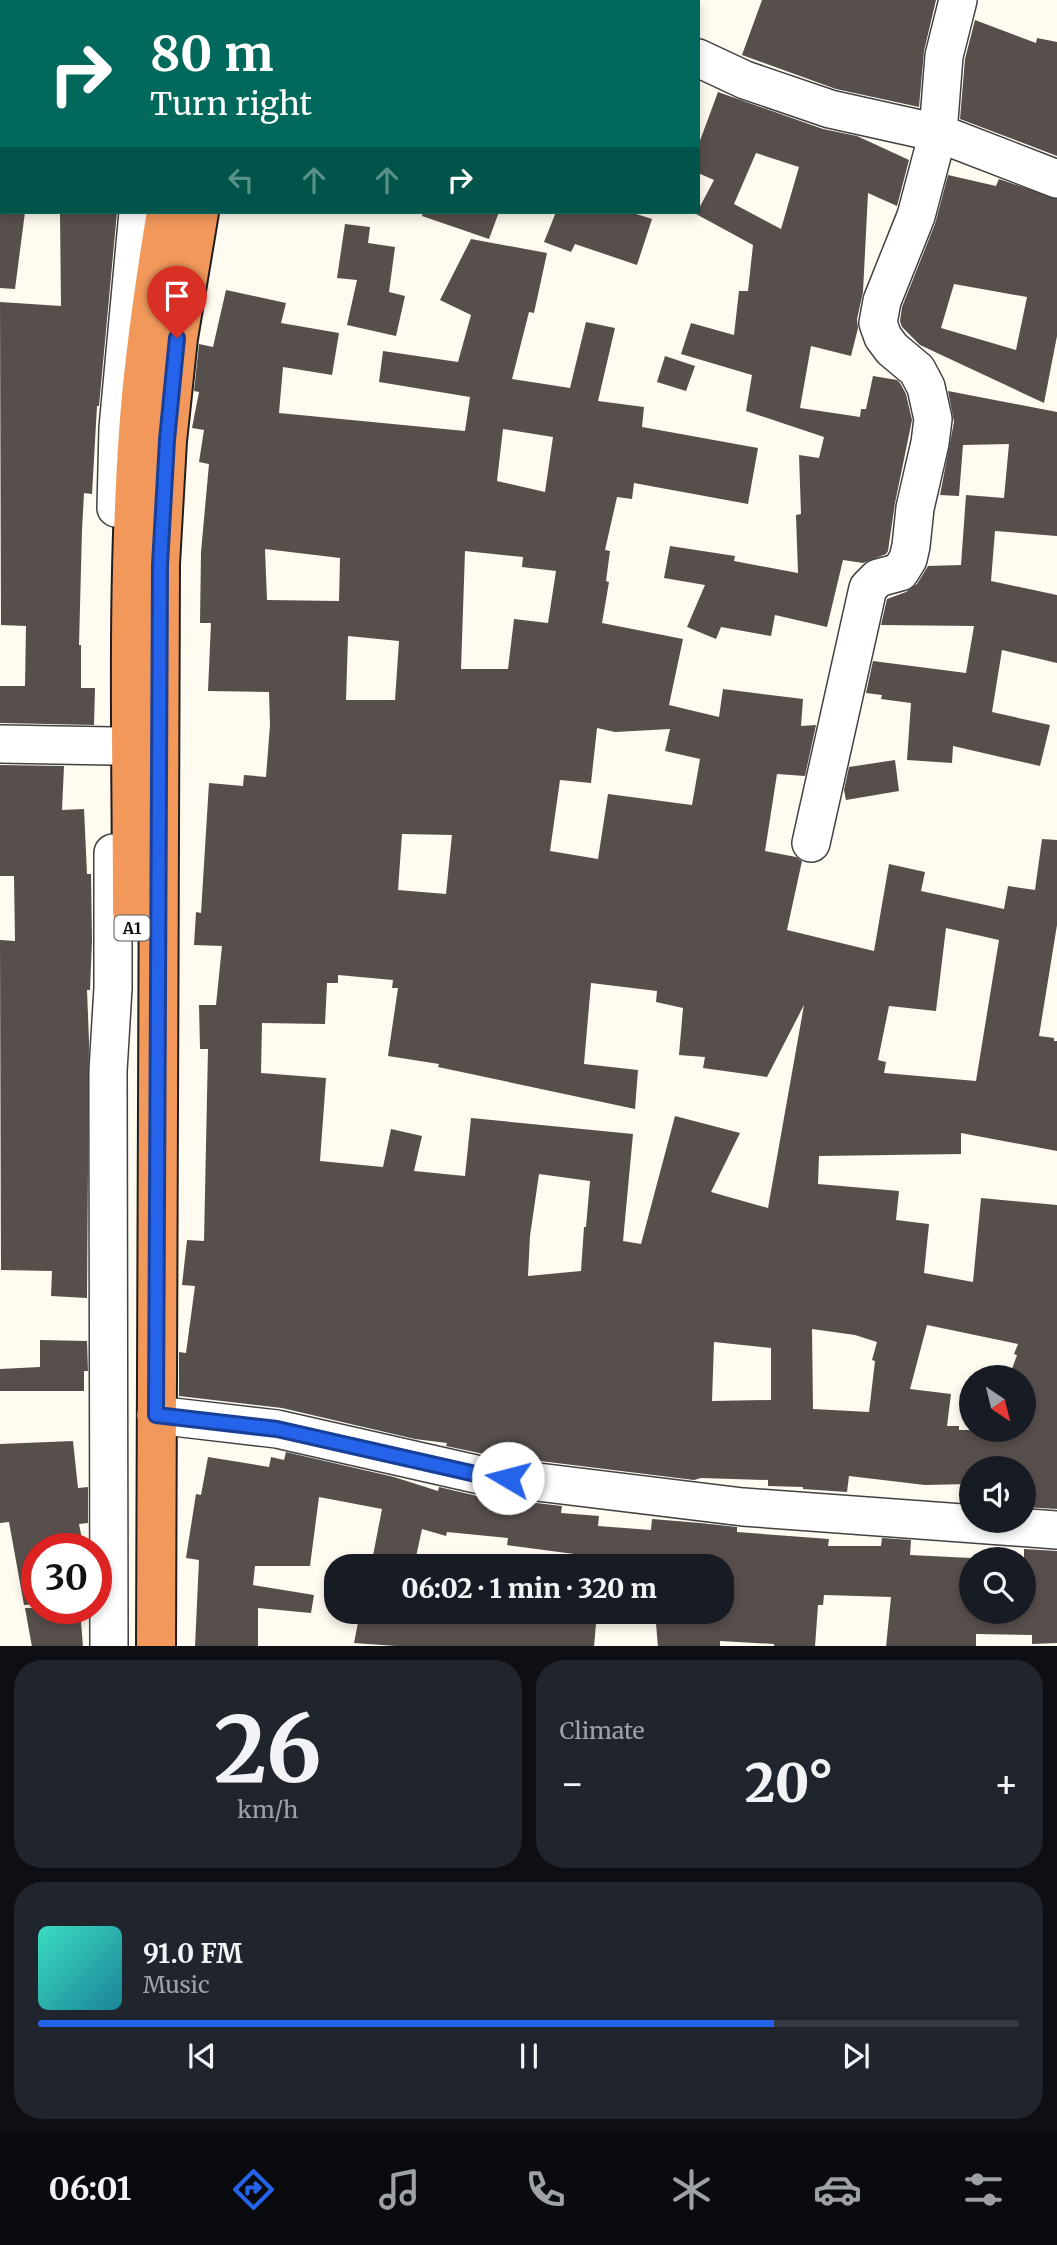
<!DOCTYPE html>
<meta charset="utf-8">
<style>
:root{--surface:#171b24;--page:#20242c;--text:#f1f3f6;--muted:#9ea1a6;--line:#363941;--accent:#2563eb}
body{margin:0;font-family:Merriweather,serif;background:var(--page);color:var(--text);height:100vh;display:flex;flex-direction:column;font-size:26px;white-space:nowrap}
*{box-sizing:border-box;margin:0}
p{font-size:23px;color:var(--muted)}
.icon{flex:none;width:38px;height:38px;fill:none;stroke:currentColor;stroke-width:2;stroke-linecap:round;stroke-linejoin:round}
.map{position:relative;height:1646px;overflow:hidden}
.panel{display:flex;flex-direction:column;gap:14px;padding:14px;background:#0d0f14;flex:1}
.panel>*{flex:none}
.hud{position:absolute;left:0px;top:0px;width:700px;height:214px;box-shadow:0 4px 10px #0003;background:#00695c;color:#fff;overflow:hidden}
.needle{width:46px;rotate:145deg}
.fabs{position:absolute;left:959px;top:1365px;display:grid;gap:14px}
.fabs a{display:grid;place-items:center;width:77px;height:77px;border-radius:50%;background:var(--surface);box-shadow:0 4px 10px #0003;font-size:35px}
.speed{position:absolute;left:21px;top:1533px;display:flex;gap:14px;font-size:35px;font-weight:700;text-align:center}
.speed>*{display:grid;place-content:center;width:91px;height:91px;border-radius:50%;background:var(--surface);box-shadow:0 4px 10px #0003;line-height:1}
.speed .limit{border:10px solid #d22;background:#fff;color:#111}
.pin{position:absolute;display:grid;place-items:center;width:60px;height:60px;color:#fff;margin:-72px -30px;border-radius:50% 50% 50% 0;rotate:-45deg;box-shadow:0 0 7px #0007}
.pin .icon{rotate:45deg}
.me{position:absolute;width:77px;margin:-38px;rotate:278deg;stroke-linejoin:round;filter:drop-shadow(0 0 5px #0008)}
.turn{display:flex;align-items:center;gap:24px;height:147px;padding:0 35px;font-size:32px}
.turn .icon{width:91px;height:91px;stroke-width:2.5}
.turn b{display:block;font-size:49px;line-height:60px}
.lanes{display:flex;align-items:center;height:66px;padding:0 35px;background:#0003;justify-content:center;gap:35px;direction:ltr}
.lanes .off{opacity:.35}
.big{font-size:52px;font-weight:800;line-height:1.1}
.panel .widget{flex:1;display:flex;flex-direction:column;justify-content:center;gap:10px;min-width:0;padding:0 24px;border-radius:28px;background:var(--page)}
.panel .dial{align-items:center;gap:0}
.dial b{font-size:91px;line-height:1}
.song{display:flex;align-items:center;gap:21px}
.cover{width:84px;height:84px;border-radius:10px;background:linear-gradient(135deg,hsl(170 70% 55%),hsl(190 70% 35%))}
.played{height:7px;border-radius:4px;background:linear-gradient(90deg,var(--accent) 75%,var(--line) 75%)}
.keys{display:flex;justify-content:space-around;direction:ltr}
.heat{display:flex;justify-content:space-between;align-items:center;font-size:38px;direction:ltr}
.panel .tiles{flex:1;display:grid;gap:14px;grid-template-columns:1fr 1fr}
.widget:last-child{grid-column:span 2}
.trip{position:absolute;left:324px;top:1554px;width:410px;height:70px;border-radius:28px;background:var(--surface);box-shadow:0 4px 10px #0003;font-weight:800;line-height:70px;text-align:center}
.dock{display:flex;height:112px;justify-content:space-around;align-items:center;background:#090b0e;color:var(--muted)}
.dock .icon{width:49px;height:49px}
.dock .on{color:var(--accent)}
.dock b{font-size:32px;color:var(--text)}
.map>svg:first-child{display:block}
.building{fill:#574f4b;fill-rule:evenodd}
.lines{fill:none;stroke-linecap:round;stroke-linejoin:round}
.minor-casing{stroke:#414141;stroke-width:40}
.highway-casing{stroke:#1f1f1f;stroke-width:42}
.minor{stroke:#fff;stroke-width:37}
.highway{stroke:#f2985b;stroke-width:38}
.route-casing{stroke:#184099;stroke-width:18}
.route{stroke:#2563eb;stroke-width:12}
.labels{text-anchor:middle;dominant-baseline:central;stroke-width:7;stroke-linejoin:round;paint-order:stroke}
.shield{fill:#fff;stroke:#565656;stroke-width:2}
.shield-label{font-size:16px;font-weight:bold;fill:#0e0e0e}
</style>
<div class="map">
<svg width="1057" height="1647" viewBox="0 0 1057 1647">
<rect width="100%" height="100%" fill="#fffbf0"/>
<path class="building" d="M762,0H936L924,51L919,107L836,89L742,55Z
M975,20L1036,43L1037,38L1057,42V156L960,119L965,59Z
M718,92L823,129L857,136L909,160L897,206L868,193L863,292L857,319L858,328L851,356L811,346L800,408L860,417L861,409H866L873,376L897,380L900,383L906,394L912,420L895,503L888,551L886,554L863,563L843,560L827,627L775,615L771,636L721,627L716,639L687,627L705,585L664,578L670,546L735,556L734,561L798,573L796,515L801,514L799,455L819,458L824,437L746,411L752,375L681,354L691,323L734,335L739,291H748L753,245L696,214L714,180L698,173V146ZM756,153L799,167L781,229L734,204Z
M948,175L996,186L999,179L1057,199V336L1044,403L920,345L902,327L900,321L902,307L935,224ZM954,284L1027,297L1016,350L941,328Z
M0,212H25L15,289L0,288Z
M60,212H117L99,406H97L92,494L84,493L82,530L79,645H81V688H95L94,725L0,723V686H25L26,626L1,625L0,302L61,306Z
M423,212H499L489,239L422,216Z
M556,212H630L652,219L637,265L575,244L571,252L544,242Z
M345,224L370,227L368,243L395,247L389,292L405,296L396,336L347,325L357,280L337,278Z
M471,239L547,253L534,313L529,312L512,379L570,388L586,322L615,328L598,401L644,407L642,427L758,448L748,504L634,483L632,499L617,497L605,550L610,551L606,581L609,582L602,623L683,639L669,705L719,717L723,689L803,699L801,726L816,725L805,776L777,774L765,851L796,857L802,861L787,930L874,951L889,864L925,872L921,891L1004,909L1008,886L1035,890L1042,839L1057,840V925L1039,1036L1054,1038V1041H1057V1151L961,1133V1154L819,1156L818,1184L899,1191L896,1220L929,1224L924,1273L973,1282L981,1198L1057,1205V1509L1024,1507V1468H971V1484L925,1485L849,1476L847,1492L803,1489V1487L768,1486V1480L701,1478L694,1480L484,1454L446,1446L447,1443L415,1439L282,1408L179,1396V1352L186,1353L195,1286L182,1285L187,1240L204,1241L208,1049H200L199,1005H216L222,946L194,945L196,912L201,913L209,783L243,786L244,775L266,777L270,725L269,692L208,691L211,623H200L201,552L209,464L199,462L204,430L192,428L199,392L194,391L199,344L213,347L226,290L286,303L281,323L339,333L332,375L283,367L279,413L465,431L470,397L379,382L383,351L458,362L471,315L440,300ZM503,429L553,437L545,492L497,481ZM265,549L340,558L339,601L267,600ZM465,551L523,557L522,567L556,571L548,623L514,619L508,669H461ZM348,636L399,641L395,700H346ZM597,728L615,732L670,729L665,751L700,759L692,805L608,794L598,859L550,851L560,780L591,783ZM402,834L452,835L446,894L398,890ZM946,928L999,940L976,1081L884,1073L886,1062L878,1060L889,1006L936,1011ZM338,975L393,980L392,988H398L388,1056L439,1064L438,1067L635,1109L638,1070L584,1064L591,983L657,991L656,1002L683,1008L679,1055L705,1057L703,1068L767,1077L804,1005L768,1208L711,1192L740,1133L675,1116L641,1244L623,1241L633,1134L471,1118L465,1176L414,1171L422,1136L391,1129L383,1167L320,1161L326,1078L261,1073L262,1023L325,1024L327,983H338ZM539,1174L590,1181L586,1227H584L581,1271L528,1276L530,1236ZM927,1325L1018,1344L1014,1354L1017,1355L1009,1377H1024V1430H959V1426H947L951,1394L910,1389ZM812,1329L855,1335L877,1342L872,1360L875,1361L869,1412L813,1409ZM714,1342L771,1348V1400L712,1401Z
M665,356L695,366L686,391L657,382Z
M948,391L1057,412V536L995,531L991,581L1057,595V663L1002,650L992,712L1050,725L1040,766L953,746L952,763L907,760L911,703L881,699L882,695L866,693L873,661L966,673L974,626L881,625L887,599L906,592L917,584L928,566L961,565L966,495L1004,498L1009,444L963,445L959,496L940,495L954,422Z
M895,760L899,791L846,800L844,790L849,767Z
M0,765L64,766L62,810L84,809L87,874H91L92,940L90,990H87L89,1041L87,1298L51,1296L52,1271L1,1270L0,940L15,941L14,876H0Z
M40,1340L87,1341L88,1371H84V1391H0V1369L40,1367Z
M73,1441L78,1488L88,1487V1523L79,1524L84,1549H37V1604L24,1605L9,1522L0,1523V1444Z
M286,1452L394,1477L438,1491L439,1487L477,1496L562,1506L561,1513L599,1516L598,1526L651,1530L652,1519L700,1523L737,1527V1532L829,1539L828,1546H881L882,1538L911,1540L910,1555L971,1558V1612H1024V1549L1057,1551V1643L1032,1644V1635L976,1634V1647H886L891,1597L824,1595L823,1605H818L815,1647H774V1644L720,1641V1647H658L655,1612H721V1566H612V1559L507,1545L508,1538L447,1532L446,1536L422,1529L414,1566H371L382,1509L319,1497L310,1566H255L253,1585L314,1595L311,1613L258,1608V1647H195L199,1560L186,1558L196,1494L201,1495L208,1457L269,1467L271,1457L284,1460Z
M25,1608H80L83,1647H32Z
M360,1612H597L594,1647H410L354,1643Z"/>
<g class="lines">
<g class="minor-casing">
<path id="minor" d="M584,0L588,2
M178,2L179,0
M698,58L745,80L830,109L938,133L1057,179
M116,508L118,428L138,212
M0,744L113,746
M811,843L868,588L878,578L900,572L908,559L911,546L915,508L930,443L933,419L926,387L917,370L892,349L883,337L878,323L882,301L916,216L938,133L944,56L958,0
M156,1415L277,1429L480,1475L743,1507L1057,1530
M109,1647L108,1071L113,988V853"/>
</g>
<g class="highway-casing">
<path id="highway" d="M205,2V0
M241,2L242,0
M132,911C132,752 127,592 138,433C143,359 154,285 166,212
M156,1647L160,564L167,441L178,338L199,212"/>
</g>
<use href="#minor" class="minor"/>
<use href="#highway" class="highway"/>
</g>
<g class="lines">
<g class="route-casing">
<path id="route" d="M177,338L167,440L160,565L156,1415L277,1429L480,1475L508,1478"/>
</g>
<use href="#route" class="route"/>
</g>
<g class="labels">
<rect class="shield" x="114.5" y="915.5" width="35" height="25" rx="5"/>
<g class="shield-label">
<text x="132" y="928">A1</text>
</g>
</g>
</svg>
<div class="fabs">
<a><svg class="needle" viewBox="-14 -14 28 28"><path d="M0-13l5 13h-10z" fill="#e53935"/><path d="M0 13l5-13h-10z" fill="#9ea1a6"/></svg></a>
<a><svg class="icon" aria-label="sound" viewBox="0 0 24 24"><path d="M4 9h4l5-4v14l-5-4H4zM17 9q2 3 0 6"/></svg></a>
<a><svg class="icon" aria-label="search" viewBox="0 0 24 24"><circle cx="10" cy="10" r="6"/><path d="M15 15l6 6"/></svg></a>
</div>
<div class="speed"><div class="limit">30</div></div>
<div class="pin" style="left:177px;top:338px;background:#d93025"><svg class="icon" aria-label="arrive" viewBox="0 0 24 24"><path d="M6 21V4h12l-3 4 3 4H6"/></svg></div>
<svg class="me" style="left:508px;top:1478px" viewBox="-20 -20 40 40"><circle r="19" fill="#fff"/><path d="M0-13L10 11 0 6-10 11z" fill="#2563eb"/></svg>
<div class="trip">06:02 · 1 min · 320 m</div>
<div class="hud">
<div class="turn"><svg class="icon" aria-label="right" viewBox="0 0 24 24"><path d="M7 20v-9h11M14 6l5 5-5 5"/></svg><div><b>80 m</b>Turn right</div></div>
<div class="lanes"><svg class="icon off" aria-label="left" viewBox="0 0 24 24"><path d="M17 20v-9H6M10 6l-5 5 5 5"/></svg><svg class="icon off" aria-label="ahead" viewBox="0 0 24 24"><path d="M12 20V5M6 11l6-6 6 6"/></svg><svg class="icon off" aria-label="ahead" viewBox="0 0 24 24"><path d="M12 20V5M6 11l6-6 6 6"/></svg><svg class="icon" aria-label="right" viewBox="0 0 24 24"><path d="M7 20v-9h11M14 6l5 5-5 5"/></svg></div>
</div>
</div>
<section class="panel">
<div class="tiles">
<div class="widget dial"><b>26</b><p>km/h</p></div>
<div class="widget"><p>Climate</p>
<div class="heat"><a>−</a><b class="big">20°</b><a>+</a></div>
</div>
<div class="widget">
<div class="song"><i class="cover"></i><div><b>91.0 FM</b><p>Music</p></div></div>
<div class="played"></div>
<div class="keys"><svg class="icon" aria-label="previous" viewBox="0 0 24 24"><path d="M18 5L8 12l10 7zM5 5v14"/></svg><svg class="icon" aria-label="pause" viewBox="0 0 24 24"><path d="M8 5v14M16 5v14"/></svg><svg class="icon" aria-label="next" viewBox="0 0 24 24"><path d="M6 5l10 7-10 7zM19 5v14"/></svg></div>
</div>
</div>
</section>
<nav class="dock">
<b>06:01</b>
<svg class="icon on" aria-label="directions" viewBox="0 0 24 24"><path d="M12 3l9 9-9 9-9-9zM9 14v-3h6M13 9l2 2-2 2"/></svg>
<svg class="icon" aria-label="music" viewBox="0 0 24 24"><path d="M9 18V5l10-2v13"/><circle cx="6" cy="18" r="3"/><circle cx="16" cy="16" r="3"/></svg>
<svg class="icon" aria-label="phone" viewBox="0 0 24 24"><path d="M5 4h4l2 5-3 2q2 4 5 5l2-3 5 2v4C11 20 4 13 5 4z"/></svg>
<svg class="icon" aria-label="climate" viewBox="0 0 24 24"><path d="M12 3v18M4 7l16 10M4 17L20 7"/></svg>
<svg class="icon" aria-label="car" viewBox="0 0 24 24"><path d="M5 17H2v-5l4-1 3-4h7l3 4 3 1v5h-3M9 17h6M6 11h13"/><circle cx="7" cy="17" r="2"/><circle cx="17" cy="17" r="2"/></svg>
<svg class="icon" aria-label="filters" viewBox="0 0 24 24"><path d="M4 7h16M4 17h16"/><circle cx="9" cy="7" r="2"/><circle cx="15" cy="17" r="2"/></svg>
</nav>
